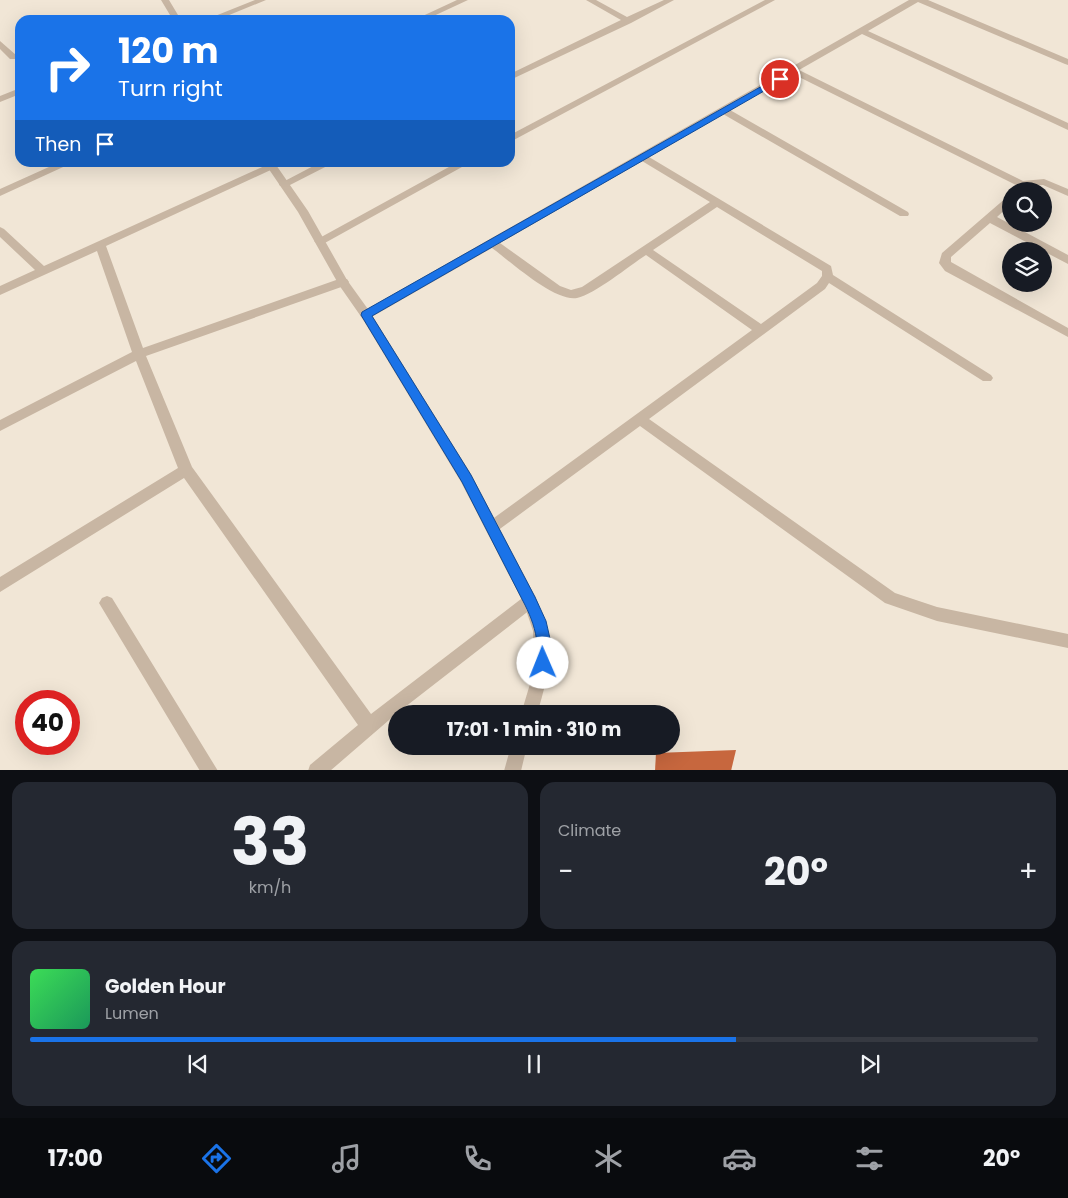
<!DOCTYPE html>
<meta charset="utf-8">
<style>
:root{--surface:#171b24;--page:#242831;--text:#f1f3f6;--muted:#9ea1a6;--line:#363941;--accent:#1a73e8}
body{margin:0;font-family:Poppins,sans-serif;background:var(--page);color:var(--text);height:100vh;display:flex;flex-direction:column;font-size:19px;white-space:nowrap}
*{box-sizing:border-box;margin:0}
p{font-size:16px;color:var(--muted)}
.icon{flex:none;width:28px;height:28px;fill:none;stroke:currentColor;stroke-width:2;stroke-linecap:round;stroke-linejoin:round}
.map{position:relative;height:770px;overflow:hidden}
.sheet{display:flex;flex-direction:column;gap:12px;padding:12px;background:#0d0f14;flex:1}
.sheet>*{flex:none}
.top-card{position:absolute;left:15px;top:15px;width:500px;height:152px;border-radius:15px;box-shadow:0 5px 20px #0002;background:#1a73e8;color:#fff;overflow:hidden}
.fabs{position:absolute;left:1002px;top:182px;display:grid;gap:10px}
.fabs a{display:grid;place-items:center;width:50px;height:50px;border-radius:50%;background:var(--surface);box-shadow:0 5px 20px #0002;font-size:25px}
.speed{position:absolute;left:15px;top:690px;display:flex;gap:10px;font-size:25px;font-weight:700;text-align:center}
.speed>*{display:grid;place-content:center;width:65px;height:65px;border-radius:50%;background:var(--surface);box-shadow:0 5px 20px #0002;line-height:1}
.speed .limit{border:8px solid #d22;background:#fff;color:#111}
.pin{position:absolute;display:grid;place-items:center;width:42px;height:42px;color:#fff;margin:-21px;border:2px solid #fff;border-radius:50%;box-shadow:0 1px 5px #0007}
.me{position:absolute;width:55px;margin:-28px;rotate:359deg;stroke-linejoin:round;filter:drop-shadow(0 0 4px #0008)}
.turn{display:flex;align-items:center;gap:18px;height:105px;padding:0 20px;font-size:22px}
.turn .icon{width:65px;height:65px;stroke-width:2.5}
.turn b{display:block;font-size:35px;line-height:42px}
.then{display:flex;align-items:center;height:48px;padding:0 20px;background:#0003;gap:10px;font-size:19px}
.big{font-size:38px;font-weight:700;line-height:1.1}
.sheet .card{flex:1;display:flex;flex-direction:column;justify-content:center;gap:8px;min-width:0;padding:0 18px;border-radius:15px;background:var(--page)}
.sheet .dial{align-items:center;gap:0}
.dial b{font-size:65px;line-height:1}
.song{display:flex;align-items:center;gap:15px}
.cover{width:60px;height:60px;border-radius:8px;background:linear-gradient(135deg,hsl(130 70% 55%),hsl(150 70% 35%))}
.played{height:5px;border-radius:2px;background:linear-gradient(90deg,var(--accent) 70%,var(--line) 70%)}
.keys{display:flex;justify-content:space-around;direction:ltr}
.heat{display:flex;justify-content:space-between;align-items:center;font-size:28px;direction:ltr}
.sheet .tiles{flex:1;display:grid;gap:12px;grid-template-columns:1fr 1fr}
.card:last-child{grid-column:span 2}
.trip{position:absolute;left:388px;top:705px;width:292px;height:50px;border-radius:25px;background:var(--surface);box-shadow:0 5px 20px #0002;font-weight:700;line-height:50px;text-align:center}
.menu{display:flex;height:80px;justify-content:space-around;align-items:center;background:#090b0e;color:var(--muted)}
.menu .icon{width:35px;height:35px}
.menu .current{color:var(--accent)}
.menu b{font-size:22px;color:var(--text)}
.map>svg:first-child{display:block}
.building{fill:#c7673e}
.lines{fill:none;stroke-linecap:round;stroke-linejoin:round}
.minor{fill:#c8b6a3;fill-rule:evenodd}
.tertiary{fill:#c8b6a3;fill-rule:evenodd}
.route{fill:#1a73e8;stroke:#114b97}
</style>
<div class="map">
<svg width="1068" height="771" viewBox="0 0 1068 771">
<rect width="100%" height="100%" fill="#f1e6d6"/>
<path class="building" d="M736,750L731,771H655L656,753Z"/>
<g class="lines">
<path class="minor" d="M255,0H266L217,20H205Z
M457,0H468L425,20H414Z
M586,0H596L627,17L664,0H674L631,23L510,80V74L621,20Z
M765,0H775L510,142V135Z
M909,0H928L1068,59V65L1065,64L918,2L868,31L1068,123V130L862,34L799,70L1023,181L1044,179L1068,189V196L1043,185L1018,186L793,74L730,110L908,212L909,214L908,216H900L723,114L649,157L831,266L833,275L991,375L993,378L991,381H983L829,283L825,289L649,419L895,593L937,607L1068,634V648L937,621L885,603L640,426L497,531L492,533L487,531L485,527L487,523L752,330L646,255C629,266 595,294 577,298C554,302 510,261 492,248L370,318H362L360,315L362,312ZM642,161L710,202L582,287L571,290L560,286L500,243ZM717,207L822,271V276L817,283L761,324L653,250Z
M0,41L16,55V59H10L0,49Z
M20,88V94L0,102V96Z
M60,162H74L0,196V189Z
M321,162H335L288,186H280L279,184Z
M458,162H471L323,244L319,245L314,241Z
M271,163L275,164V168L106,246L143,348L339,279H347L349,282L347,285L146,356L192,467L371,714L525,596L530,594L535,596L537,601L535,606L396,714L330,771H308L310,765L358,725L184,478L0,592V577L178,468L136,361L0,431V420L132,352L97,251L0,295V286L35,270L0,237V227L4,229L44,266Z
M1011,196V204L997,217L1068,255V264L990,223L951,257V262L1068,328V337L945,271L939,263L942,253L1007,197Z
M107,596L112,598L218,771H200L102,608L99,603L102,598Z"/>
<path class="tertiary" d="M161,0H169L181,20H173Z
M264,162H274L308,211L347,280L370,312L471,474L535,596C555,640 551,669 537,714H521L530,684L534,657L533,631L524,604L461,482L362,318L339,285L298,212Z
M511,746H527L521,771H504Z"/>
</g>
<path class="route" d="M778,77L785,79L372,316L471,475L535,597L546,621L551,643L550,663L548,668L543,670L538,668C534,660 537,652 537,644C536,630 531,617 525,605L462,482L361,315L362,312Z"/>
</svg>
<div class="fabs">
<a><svg class="icon" aria-label="search" viewBox="0 0 24 24"><circle cx="10" cy="10" r="6"/><path d="M15 15l6 6"/></svg></a>
<a><svg class="icon" aria-label="layers" viewBox="0 0 24 24"><path d="M12 4l9 5-9 5-9-5zM3 14l9 5 9-5"/></svg></a>
</div>
<div class="speed"><div class="limit">40</div></div>
<div class="pin" style="left:780px;top:79px;background:#d93025"><svg class="icon" aria-label="arrive" viewBox="0 0 24 24"><path d="M6 21V4h12l-3 4 3 4H6"/></svg></div>
<svg class="me" style="left:543px;top:663px" viewBox="-20 -20 40 40"><circle r="19" fill="#fff"/><path d="M0-13L10 11 0 6-10 11z" fill="#1a73e8"/></svg>
<div class="trip">17:01 · 1 min · 310 m</div>
<div class="top-card">
<div class="turn"><svg class="icon" aria-label="right" viewBox="0 0 24 24"><path d="M7 20v-9h11M14 6l5 5-5 5"/></svg><div><b>120 m</b>Turn right</div></div>
<div class="then">Then<svg class="icon" aria-label="arrive" viewBox="0 0 24 24"><path d="M6 21V4h12l-3 4 3 4H6"/></svg></div>
</div>
</div>
<section class="sheet">
<div class="tiles">
<div class="card dial"><b>33</b><p>km/h</p></div>
<div class="card"><p>Climate</p>
<div class="heat"><a>−</a><b class="big">20°</b><a>+</a></div>
</div>
<div class="card">
<div class="song"><i class="cover"></i><div><b>Golden Hour</b><p>Lumen</p></div></div>
<div class="played"></div>
<div class="keys"><svg class="icon" aria-label="previous" viewBox="0 0 24 24"><path d="M18 5L8 12l10 7zM5 5v14"/></svg><svg class="icon" aria-label="pause" viewBox="0 0 24 24"><path d="M8 5v14M16 5v14"/></svg><svg class="icon" aria-label="next" viewBox="0 0 24 24"><path d="M6 5l10 7-10 7zM19 5v14"/></svg></div>
</div>
</div>
</section>
<nav class="menu">
<b>17:00</b>
<svg class="icon current" aria-label="directions" viewBox="0 0 24 24"><path d="M12 3l9 9-9 9-9-9zM9 14v-3h6M13 9l2 2-2 2"/></svg>
<svg class="icon" aria-label="music" viewBox="0 0 24 24"><path d="M9 18V5l10-2v13"/><circle cx="6" cy="18" r="3"/><circle cx="16" cy="16" r="3"/></svg>
<svg class="icon" aria-label="phone" viewBox="0 0 24 24"><path d="M5 4h4l2 5-3 2q2 4 5 5l2-3 5 2v4C11 20 4 13 5 4z"/></svg>
<svg class="icon" aria-label="climate" viewBox="0 0 24 24"><path d="M12 3v18M4 7l16 10M4 17L20 7"/></svg>
<svg class="icon" aria-label="car" viewBox="0 0 24 24"><path d="M5 17H2v-5l4-1 3-4h7l3 4 3 1v5h-3M9 17h6M6 11h13"/><circle cx="7" cy="17" r="2"/><circle cx="17" cy="17" r="2"/></svg>
<svg class="icon" aria-label="filters" viewBox="0 0 24 24"><path d="M4 7h16M4 17h16"/><circle cx="9" cy="7" r="2"/><circle cx="15" cy="17" r="2"/></svg>
<b>20°</b>
</nav>
